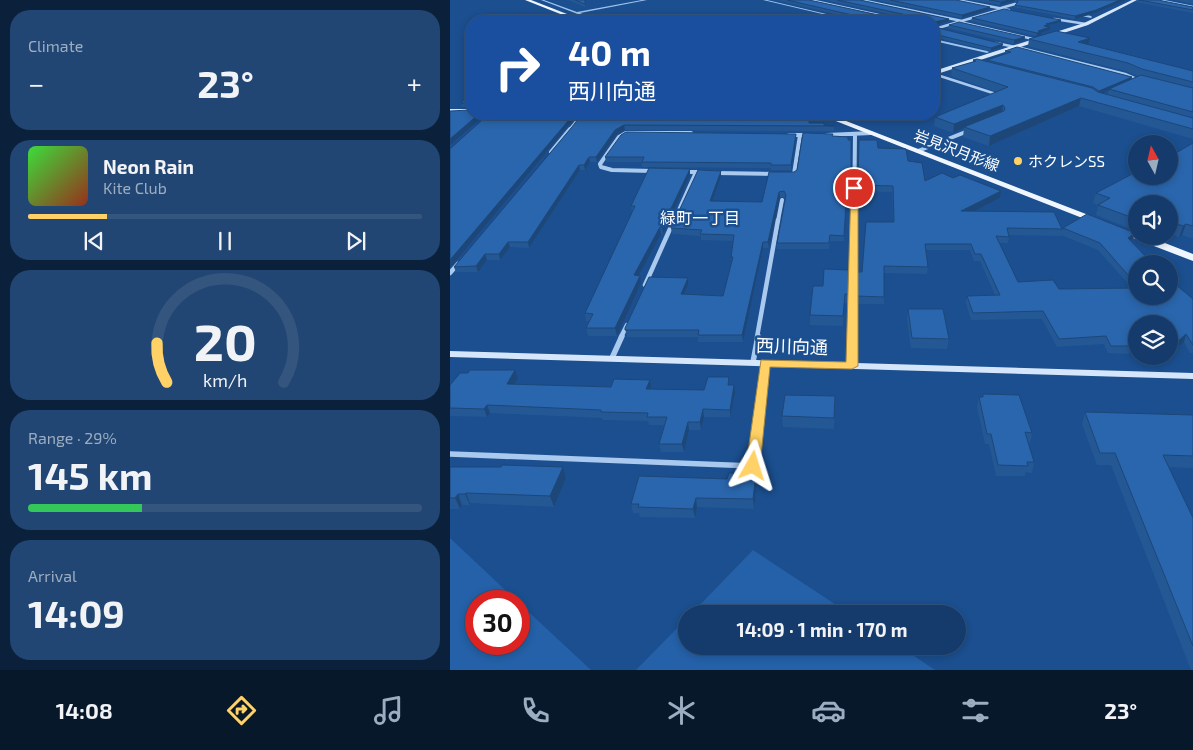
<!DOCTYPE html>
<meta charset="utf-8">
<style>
:root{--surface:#143b6b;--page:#214673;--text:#f1f3f6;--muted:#9dadc1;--line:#33557e;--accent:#ffd166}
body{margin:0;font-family:"Exo 2","Noto Sans JP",sans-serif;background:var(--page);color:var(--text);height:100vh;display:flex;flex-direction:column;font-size:19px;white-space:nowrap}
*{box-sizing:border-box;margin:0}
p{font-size:16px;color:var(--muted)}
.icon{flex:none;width:28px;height:28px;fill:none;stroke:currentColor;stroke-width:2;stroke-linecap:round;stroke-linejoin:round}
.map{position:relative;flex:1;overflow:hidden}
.details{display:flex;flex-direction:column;gap:10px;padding:10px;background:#0b203b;width:450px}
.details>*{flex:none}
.top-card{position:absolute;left:15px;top:15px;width:475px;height:105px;border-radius:20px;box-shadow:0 2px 8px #0003,0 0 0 1px var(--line);background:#1a4fa0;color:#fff;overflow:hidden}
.needle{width:32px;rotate:352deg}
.controls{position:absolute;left:678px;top:135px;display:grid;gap:10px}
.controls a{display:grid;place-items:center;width:50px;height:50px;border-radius:50%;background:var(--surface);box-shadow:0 2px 8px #0003,0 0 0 1px var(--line);font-size:25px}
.speed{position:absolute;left:15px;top:590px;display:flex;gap:10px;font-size:25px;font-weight:700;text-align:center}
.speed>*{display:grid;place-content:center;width:65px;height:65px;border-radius:50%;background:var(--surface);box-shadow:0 2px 8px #0003,0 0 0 1px var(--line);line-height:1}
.speed .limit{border:8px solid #d22;background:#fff;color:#111}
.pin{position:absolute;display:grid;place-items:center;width:42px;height:42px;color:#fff;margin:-21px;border:2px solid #fff;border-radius:50%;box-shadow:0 1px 5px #0007}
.me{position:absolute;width:55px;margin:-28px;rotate:6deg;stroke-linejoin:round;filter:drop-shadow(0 0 4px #0008)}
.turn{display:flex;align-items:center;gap:18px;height:105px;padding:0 20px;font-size:22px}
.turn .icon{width:65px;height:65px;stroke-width:2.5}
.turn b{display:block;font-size:35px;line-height:42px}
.big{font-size:38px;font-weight:700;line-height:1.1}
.details .widget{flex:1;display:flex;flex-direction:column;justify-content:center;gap:8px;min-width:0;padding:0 18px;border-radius:20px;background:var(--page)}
.details .dial{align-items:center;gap:0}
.dial svg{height:130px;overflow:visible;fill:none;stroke:var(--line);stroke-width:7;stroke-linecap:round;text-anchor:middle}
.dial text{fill:var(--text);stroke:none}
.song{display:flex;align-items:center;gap:15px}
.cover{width:60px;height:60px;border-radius:8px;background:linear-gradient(135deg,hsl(120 70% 55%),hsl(10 70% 35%))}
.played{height:5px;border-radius:2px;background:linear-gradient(90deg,var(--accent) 20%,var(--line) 20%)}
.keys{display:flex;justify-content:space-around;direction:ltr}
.heat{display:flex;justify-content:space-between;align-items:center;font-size:28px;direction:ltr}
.charge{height:8px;border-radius:4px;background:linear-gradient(90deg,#34c759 29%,var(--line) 0)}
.trip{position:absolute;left:228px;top:605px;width:288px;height:50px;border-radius:25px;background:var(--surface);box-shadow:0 2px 8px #0003,0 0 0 1px var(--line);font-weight:700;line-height:50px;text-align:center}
.menu{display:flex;height:80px;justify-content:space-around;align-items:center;background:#08182b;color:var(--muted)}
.menu .icon{width:35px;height:35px}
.menu .on{color:var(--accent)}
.menu b{font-size:22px;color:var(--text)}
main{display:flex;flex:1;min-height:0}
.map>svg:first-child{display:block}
.green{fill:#2461a8}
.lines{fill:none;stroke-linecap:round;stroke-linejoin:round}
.stream{fill:#9cc4f0;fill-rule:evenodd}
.street-far3{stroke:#a9c9ee;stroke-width:2.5}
.street-far2{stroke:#a9c9ee;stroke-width:4}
.street-far1{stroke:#a9c9ee;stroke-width:4.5}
.street{stroke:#a9c9ee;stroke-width:5.5}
.secondary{fill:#d6e6fa;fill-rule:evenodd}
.primary{fill:#f0f6ff;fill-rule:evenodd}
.wall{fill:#245895;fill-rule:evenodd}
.shaded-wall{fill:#1d4779}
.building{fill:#2a66ad;stroke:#1d4779}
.route{fill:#ffd166;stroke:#a68842}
.poi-dot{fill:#ffd166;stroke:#1b4f8f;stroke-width:2}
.labels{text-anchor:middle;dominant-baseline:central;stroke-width:5;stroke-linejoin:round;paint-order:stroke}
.far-street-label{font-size:15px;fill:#fff;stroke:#1b4f8f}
.far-poi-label{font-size:15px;fill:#fff;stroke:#1b4f8f;text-anchor:start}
.far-neighbourhood-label{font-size:16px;fill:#fff;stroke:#1b4f8f}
.street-label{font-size:18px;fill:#fff;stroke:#1b4f8f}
</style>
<main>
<section class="details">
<div class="widget"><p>Climate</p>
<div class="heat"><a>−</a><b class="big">23°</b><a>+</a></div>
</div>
<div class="widget">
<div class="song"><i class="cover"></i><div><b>Neon Rain</b><p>Kite Club</p></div></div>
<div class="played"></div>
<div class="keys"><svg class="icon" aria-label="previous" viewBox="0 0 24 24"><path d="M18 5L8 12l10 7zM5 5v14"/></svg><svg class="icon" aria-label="pause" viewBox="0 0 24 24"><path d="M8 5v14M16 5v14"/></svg><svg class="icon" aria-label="next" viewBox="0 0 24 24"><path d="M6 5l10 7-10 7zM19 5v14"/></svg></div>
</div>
<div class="widget dial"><svg viewBox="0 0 100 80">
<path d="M14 69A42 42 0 1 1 86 69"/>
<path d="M14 69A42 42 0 0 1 8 45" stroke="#ffd166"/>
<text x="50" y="56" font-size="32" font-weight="700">20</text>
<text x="50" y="72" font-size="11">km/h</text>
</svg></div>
<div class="widget"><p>Range · 29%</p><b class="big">145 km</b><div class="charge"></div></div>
<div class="widget"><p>Arrival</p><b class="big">14:09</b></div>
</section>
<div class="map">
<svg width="743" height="670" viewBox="0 0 743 670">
<rect width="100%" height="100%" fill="#1b4f8f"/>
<path class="green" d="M0,538L67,601H26V644H69V603L141,670H0Z
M303,550L400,614H241Z
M236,619V646H449L485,670H186Z"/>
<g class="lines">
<path class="stream" d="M91,0H94L127,12L192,0H197L130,13L149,21H146Z
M313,0H317L406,21H402Z
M626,13L641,16L642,17L641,18L627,15Z
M484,39L537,51L539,52L537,53L484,41Z"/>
<path class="street-far3" d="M360,0L456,21
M411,0L512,21
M507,0L559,10
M708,0L743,7
M551,8L565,4
M604,19L636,24
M510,22L587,40
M488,28L552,9
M546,43L565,47
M567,47L675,74L689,80
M484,74L549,95
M119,130L132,114"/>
<path class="street-far2" d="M339,135H358
M377,135L421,133
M468,151L518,131
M101,152L120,129
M202,171L162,170L151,167L150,164L169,137L176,133H241
M233,172H252
M266,173L325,174
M341,174H344L350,135
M224,221L246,172
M328,221L332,200
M404,221L405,135"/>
<path class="street-far1" d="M0,273L8,264
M195,285L224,220
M171,337L177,325
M307,337L328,220
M402,337L404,220"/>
<path class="street" d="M162,358L172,336
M303,362L308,336
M402,365V336
M0,454L303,466L315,363"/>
<path class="secondary" d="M682,0H687L638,25L484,75V71L634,23Z
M0,109H21V113H0Z
M0,351L743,373V379L0,357Z"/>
<path class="primary" d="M75,0H81L135,21H128Z
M368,114H378L654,221L653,223H645Z
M686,233V236H697L743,254V261L683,238L682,236Z"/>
</g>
<path class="wall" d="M118,0H135V7Z
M326,0H359L456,21L458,20L457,18L375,0H410L499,19V21L484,25V21H415Z
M426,0H506L540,9L512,18Z
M523,0H676L645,13L625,19L564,7L565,5L567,3L565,1L550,5Z
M687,0L743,7V13L686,2Z
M724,0H743V4Z
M522,18L611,20V22L599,25V30L591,33V35L586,36L521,21Z
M499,25L575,37L574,40L564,44L498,28Z
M484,27L552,47L541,51L484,37Z
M640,38L638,44L743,71V139L629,106L539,146L513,137L514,128L503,133L484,126L485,117L547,92L501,76L502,68L523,62V60L537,61V60L555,54V51L682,77L681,79L688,76L676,71L578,46L579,39ZM659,90L657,95L651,93Z
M21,98V108L12,107L11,103Z
M360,118L359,123L384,126V131L175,130L166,135L147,162H140L135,170H130L79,248L60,247L50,260H37L28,272H6L4,267L122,127Z
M346,134V138L341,170H321V168L192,167V162H156L155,157Z
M382,136L398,140H401V191H397L394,241H380L379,249H327V243L335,198L334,197H330L319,248H313L293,342H248V337H177L175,328L238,278V285L235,294L273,296L282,262L281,257L283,241L251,240V236L222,234L221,228L271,176L263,201L312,202L344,172L347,170Z
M409,140L458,161L475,181L503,178L551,191L550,198L523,211L612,229L611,236L559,235V237L558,243H549L568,282L609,289L682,288L648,250L611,235L613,228L685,233L683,239L681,241L686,264V296L722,283L743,299V353H740L734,342L724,350H719V324H686V351H679V354L658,353L654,344L607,347L592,319L521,320L516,303L517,296L545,295L530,261H524L520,250H476L478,267L477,274L434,273V304H407V272H412L443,222L442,192L408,191Z
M743,143V239L732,235L729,237L719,233V204H686V231L646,215L648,205L643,203L646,193L686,176Z
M240,169V175L213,234H211L189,276L191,283L167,336H138L136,328L139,321H136L135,313L182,213L181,206Z
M399,270V303H394L393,326L360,325V315L373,286Z
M458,309L499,339L497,349L461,348L457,319Z
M65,370L68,378L64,385L201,387V389L254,390L280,385L285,393L280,417H254L251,430H239L234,452H211L209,444L214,425H199L198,421L153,420L152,418L40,413L37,417L0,416V385L18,373Z
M533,394L582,433L580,443H578L584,462L582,473L576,472L575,476H546L539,444H535L527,407L529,397H532Z
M385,396L384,429L333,427L332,416Z
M635,412L743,415V468L719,467L743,518V670H741L661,465H647L632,424Z
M0,467H113L116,478L104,507L20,503V505H12L10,509H0Z
M306,474L307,483L304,509L247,507L245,518L190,517L189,513H183L181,504L277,479Z"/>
<path class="shaded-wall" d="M559,0H565V1L550,5L551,2Z
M670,0H676L645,13L625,19V16Z
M540,7V9L512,18V15Z
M499,19V21L484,25V22Z
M611,20V22L599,25V27L593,29L596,24Z
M600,27L599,30L591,33V35L586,36L588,31Z
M575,37L574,40L564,44V40Z
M640,38L638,46L628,42Z
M553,44L552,47L541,51V48Z
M682,77L681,80L648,95L649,91Z
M631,98L629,106L539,146L540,136Z
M553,105L552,114L514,127V128L503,133L504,124Z
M29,114H36L0,145V139Z
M124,114H128L0,268V260Z
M174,125L175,130L166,135L147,162L146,157L165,130Z
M346,134V138L341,170V165Z
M139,157L140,162L135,170L134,165Z
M129,165L130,170L79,248L78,242Z
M240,169V175L213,234L212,227Z
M271,171V176L261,206L260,201Z
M551,191L550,198L510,218L511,211Z
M329,192L330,197L319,248L318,242Z
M736,224L732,235L729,237L733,226Z
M210,227L211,234L185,283L184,275Z
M685,233L683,239L676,244L678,238Z
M58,242L60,247L50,260L49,254Z
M313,242V248L293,342L292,335Z
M35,254L37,260L28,272L26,266Z
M190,276L191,283L167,336L165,328Z
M238,278V285L232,301L231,294Z
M736,334L734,342L724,350L727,342Z
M65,370L68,378L60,392L57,384Z
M200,380L201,387L198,397L196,389Z
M284,385L285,393L280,417V410Z
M37,405L40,413L37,417L34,409Z
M253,409L254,417L251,430L250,422Z
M238,422L239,430L234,452L232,444Z
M113,467L116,478L104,507L100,496Z
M306,474L307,483L304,509L303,499Z
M16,493L20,503V505L15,494Z
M8,494L12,505L10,509L5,498Z
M246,498L247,507L245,518L243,509Z"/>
<path class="building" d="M125,0H135V4Z
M337,0H359L456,21L459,19L457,15L387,0H410L499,19L484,22V21H428Z
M440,0H506L540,7L512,15Z
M539,0H559L551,2Z
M567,0H670L646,10L625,16L565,5L568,2Z
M689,0H708L743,7V10Z
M554,9L611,20L596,24H599L594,26L600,27L588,31L591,32L587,33L522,18Z
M509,22L575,37L564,40L499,25Z
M484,27L553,44L541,48L484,34Z
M606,31L640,38L628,42L743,71V82L692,69L678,63L579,39Z
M567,47L682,77L649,91L643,87L537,60L561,52L555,51Z
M527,59L642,88L648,92L743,118V129L631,98L540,136L514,127L554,111L555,108L553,105L504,124L485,117L558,87L502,68L526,61L523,60Z
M691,75L743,88V112L659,89Z
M16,98H21V105V103H11Z
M21,109V114H29L0,139V111L20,110Z
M39,114H124L0,260V148H1Z
M132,114H360L359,123H374V125L384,126L174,125L165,130L146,157H139L134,165H129L78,242H58L49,254H35L26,266L4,267L122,127Z
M176,132L346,134L341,165H321V163L192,162L194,157H155L171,135Z
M353,133L383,134L382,136L398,137V140H401V186H397L394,236L380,235L379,243H327L336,195L334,191L329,192L318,242H313L292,335H248L249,330H175V328L199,277L238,278L231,294L273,296L283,257H281L284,235L250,234L252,230L221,228L248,170L271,171L260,201L312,202L319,172H344L347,170Z
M409,140H427L428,148L456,149L458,161L472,163L475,181L492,173L503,178L510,175L551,191L511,211L604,212L612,229L557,228L559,237L546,236L568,282L603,280L609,289L686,288V296H719V279L743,299V345L736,334L727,342H719V324H686V344H680L681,346H661L656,336L609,339L593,311L523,313L517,296L550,295L531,254H525L521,244H475L478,267L434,266V297L407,296V272H412L416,222H444L443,186L408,185Z
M743,143V226L736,224L733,226L719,221V204H686V219L648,205L660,198L646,193L686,172V176H719V157Z
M199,168L240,169L212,227H210L184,275L190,276L165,328H136L143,314L135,313L185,206H181Z
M637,214L685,233L678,238L703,264H686V284L650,243L613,228Z
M374,269L399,270V294H395L393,316L360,315L363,286H373Z
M458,309H493L499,339L462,338Z
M20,370H65L57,384L161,387L164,379L200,380L196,389L254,390L258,377H279L278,385H284L280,410L253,409L250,422H238L232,444H209L217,417H197L198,413L151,412V410L37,405L34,409L0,408V385L10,373H18Z
M533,394L569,395L582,433L575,432L584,462H577L578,466L548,465L541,434H537L529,397H533Z
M335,395L385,396L384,418L332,416Z
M635,412L743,415V456L713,455L743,518V646L665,453H650Z
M52,465L113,467L100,496L16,493L15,494H8L5,498H0V467H51Z
M279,473L306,474L303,499L246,498L243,509L188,507L189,504H181L189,476L277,479Z"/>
<path class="route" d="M401,186L408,188V366L402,369L320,367L310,466L308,470L303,471L298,470L296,466L311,360L396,362Z"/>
<circle class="poi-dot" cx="568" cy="161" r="5"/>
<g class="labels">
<g class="far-street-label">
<text transform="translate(507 150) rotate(21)">岩見沢月形線</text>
</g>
<g class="far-poi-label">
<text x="578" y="161">ホクレンSS</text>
</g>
<g class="far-neighbourhood-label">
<text x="250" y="217">緑町一丁目</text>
</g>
<g class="street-label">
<text transform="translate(342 346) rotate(2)">西川向通</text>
</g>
</g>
</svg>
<div class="controls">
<a><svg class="needle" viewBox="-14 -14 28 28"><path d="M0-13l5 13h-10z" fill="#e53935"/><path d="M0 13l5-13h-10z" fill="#9dadc1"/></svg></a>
<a><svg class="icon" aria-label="sound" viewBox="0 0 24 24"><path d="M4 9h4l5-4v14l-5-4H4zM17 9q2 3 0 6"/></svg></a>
<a><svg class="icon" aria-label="search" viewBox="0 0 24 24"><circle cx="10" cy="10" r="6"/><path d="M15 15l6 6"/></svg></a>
<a><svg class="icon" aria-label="layers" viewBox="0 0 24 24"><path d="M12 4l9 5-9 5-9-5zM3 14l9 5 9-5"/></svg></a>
</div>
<div class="speed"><div class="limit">30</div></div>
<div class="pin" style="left:404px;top:188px;background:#d93025"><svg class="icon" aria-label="arrive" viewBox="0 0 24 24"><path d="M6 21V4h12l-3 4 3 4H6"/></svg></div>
<svg class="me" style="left:303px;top:466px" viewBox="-20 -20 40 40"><path d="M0-17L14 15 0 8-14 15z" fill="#ffd166" stroke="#fff" stroke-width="4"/></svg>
<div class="trip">14:09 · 1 min · 170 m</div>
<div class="top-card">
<div class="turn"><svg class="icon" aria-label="right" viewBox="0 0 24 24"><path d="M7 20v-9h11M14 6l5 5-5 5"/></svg><div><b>40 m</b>西川向通</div></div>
</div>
</div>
</main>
<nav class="menu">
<b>14:08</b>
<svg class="icon on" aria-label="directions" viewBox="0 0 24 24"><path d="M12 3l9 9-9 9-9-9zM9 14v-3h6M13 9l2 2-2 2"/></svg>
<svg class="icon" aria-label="music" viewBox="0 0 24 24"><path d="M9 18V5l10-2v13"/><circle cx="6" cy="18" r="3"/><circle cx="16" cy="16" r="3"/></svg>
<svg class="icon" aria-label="phone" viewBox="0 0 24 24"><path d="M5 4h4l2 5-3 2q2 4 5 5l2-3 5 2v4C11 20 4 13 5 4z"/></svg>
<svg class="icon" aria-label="climate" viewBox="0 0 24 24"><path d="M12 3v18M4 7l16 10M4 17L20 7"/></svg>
<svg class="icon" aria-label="car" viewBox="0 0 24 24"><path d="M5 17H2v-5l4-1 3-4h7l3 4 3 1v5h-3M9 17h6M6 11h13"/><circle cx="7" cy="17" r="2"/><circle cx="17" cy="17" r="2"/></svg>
<svg class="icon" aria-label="filters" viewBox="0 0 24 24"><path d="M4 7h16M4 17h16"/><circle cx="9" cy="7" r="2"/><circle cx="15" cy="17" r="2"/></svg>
<b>23°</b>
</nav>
